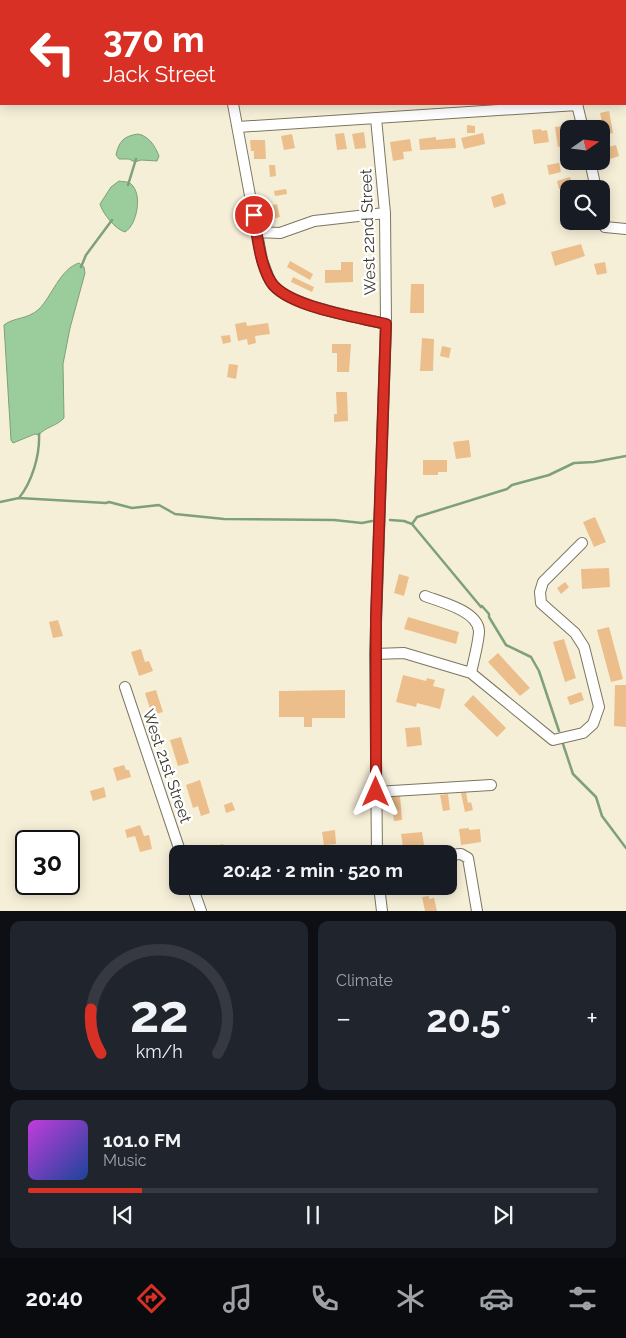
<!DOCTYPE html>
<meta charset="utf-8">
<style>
:root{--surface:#171b24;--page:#20242c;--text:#f1f3f6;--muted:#9ea1a6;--line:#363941;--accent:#d93025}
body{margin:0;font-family:Raleway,sans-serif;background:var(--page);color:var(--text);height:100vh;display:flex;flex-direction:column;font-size:19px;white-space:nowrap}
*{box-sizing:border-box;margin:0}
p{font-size:16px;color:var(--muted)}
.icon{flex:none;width:28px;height:28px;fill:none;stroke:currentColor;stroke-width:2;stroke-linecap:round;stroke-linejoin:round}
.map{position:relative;height:911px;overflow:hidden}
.panel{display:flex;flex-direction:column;gap:10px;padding:10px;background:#0d0f14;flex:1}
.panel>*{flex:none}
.top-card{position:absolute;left:0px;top:0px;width:626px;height:105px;box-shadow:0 2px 12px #0003;background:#d93025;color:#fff;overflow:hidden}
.needle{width:32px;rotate:76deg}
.fabs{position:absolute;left:560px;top:120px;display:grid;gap:10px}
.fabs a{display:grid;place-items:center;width:50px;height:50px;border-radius:10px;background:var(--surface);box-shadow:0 2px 12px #0003;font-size:25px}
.speed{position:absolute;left:15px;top:830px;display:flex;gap:10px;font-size:25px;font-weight:700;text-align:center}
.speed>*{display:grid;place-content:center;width:65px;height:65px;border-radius:50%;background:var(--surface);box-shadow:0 2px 12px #0003;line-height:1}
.speed .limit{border:2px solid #111;border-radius:8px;background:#fff;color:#111}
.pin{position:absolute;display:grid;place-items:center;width:42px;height:42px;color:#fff;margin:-21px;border:2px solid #fff;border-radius:50%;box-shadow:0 1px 5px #0007}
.me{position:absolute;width:55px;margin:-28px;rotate:0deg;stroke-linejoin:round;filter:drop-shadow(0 0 4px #0008)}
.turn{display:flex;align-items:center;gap:18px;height:105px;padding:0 20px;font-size:22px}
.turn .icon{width:65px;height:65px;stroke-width:2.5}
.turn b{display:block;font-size:35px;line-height:42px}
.big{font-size:38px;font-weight:700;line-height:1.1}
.panel .card{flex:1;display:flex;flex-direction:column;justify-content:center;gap:8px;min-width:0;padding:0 18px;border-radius:10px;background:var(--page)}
.panel .dial{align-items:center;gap:0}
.dial svg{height:130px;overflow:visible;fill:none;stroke:var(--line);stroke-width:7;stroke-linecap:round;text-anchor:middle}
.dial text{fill:var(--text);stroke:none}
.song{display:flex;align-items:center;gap:15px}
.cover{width:60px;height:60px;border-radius:8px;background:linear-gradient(135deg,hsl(290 70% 55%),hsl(220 70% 35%))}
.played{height:5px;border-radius:2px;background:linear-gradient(90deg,var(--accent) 20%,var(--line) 20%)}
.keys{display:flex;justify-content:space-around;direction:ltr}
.heat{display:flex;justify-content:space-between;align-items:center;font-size:28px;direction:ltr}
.panel .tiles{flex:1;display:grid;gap:10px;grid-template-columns:1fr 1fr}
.card:last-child{grid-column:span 2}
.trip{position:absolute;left:169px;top:845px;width:288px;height:50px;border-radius:10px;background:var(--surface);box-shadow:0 2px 12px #0003;font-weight:700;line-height:50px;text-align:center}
.dock{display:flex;height:80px;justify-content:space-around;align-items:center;background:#090b0e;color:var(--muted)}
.dock .icon{width:35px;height:35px}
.dock .on{color:var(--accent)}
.dock b{font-size:22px;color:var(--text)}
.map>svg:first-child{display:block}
.water{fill:#9acc9c;stroke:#7ea07b}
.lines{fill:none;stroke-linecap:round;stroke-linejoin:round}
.stream{stroke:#7ea07b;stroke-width:2.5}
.building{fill:#ecbe8b}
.minor-casing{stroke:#7b7661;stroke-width:12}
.minor{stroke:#fff;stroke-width:10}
.route-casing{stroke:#8d1f18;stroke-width:12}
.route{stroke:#d93025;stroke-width:9}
.labels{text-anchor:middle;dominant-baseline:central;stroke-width:4.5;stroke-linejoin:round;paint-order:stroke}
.street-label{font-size:16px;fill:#3b382f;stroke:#fff}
</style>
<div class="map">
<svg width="626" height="911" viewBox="0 0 626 911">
<rect width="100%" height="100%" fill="#f6efd8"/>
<path class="water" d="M138,134C149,136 155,146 159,156L157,161L141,160L135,162L129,159H119L116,155C119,141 124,136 138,134Z
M119,181C123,182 128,181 131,184C143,194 137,225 125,232C115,229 103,214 100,204L111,187Z
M79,263L84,267L85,273L70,328L63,364L64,418C57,426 45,427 39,435L35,434L13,443L11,440L4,325C14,317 27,320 39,309C52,296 60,269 79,263Z"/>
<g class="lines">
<path class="stream" d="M128,185L136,159
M81,267L86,255L112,220
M19,498C32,482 40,455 39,434
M0,502L19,498L106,503L109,502L132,508L159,505L175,514L224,519L334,520L362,523L372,521
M390,520L404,521L412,524L481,607L482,606L489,614V617L506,645L531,657L539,671L559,731
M412,524L417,517L507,489L512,485L549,475L574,463L594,462L626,456
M563,744L573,774L596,797L602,816L626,848"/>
</g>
<path class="building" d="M609,111L613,133L605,135L600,113Z
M467,125L475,126V133H467Z
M566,126L567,132L569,131L568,146L558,147L555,127Z
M541,129L542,131L547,130L549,142L534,144L532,130Z
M364,132L366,148L355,149L352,134Z
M344,133L347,149L337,150L335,134Z
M483,133L485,144L464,149L461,138Z
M292,134L295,148L284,150L281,136Z
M436,137V140L455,138L456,148L420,150L419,139Z
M410,139L412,151L403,152L404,159L393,161L390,142Z
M250,140H265L266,159H254V151H251Z
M616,145L619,156L607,160L604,148Z
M559,163L561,172L549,175L547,165Z
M269,165H275L276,176L270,177Z
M570,177L572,185L559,189L557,181Z
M286,189L287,194L275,196L274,191Z
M503,193L506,204L494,208L491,197Z
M277,204L280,217L268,220L266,207Z
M581,244L585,256L555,266L551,252Z
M290,261L313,274L310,280L287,267Z
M341,262H353V282L325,283V270H341Z
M605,262L607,273L597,275L594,264Z
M293,277L314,287L312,292L291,282Z
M411,284H424V313H410Z
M246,322L247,326L268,323L270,334L255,336L256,343L248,345L247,339L238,341L235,324Z
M230,335L231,342L223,344L221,336Z
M422,338L434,339L433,371H420Z
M332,344H351L349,372H337V353H332Z
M442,346L451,348L449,358L440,356Z
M229,364L238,365L236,379L227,377Z
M336,392H347L348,421L334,422V414H337Z
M469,440L471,457L456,459L453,442Z
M423,460H447V472H438V475H423Z
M595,517L606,542L594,547L583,522Z
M609,568L610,587L582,589L581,569Z
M399,574L409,577L404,596L394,593Z
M565,582L569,587L561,594L557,588Z
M408,617L459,632L456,644L404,629Z
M58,620L63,636L53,638L49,622Z
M609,627L623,679L611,682L597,630Z
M564,639L576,678L565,682L553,642Z
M141,649L145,662L149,661L153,671L139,676L131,652Z
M498,653L530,688L520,696L488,662Z
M403,675L426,681L427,678L435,680L433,686L445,689L440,709L417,703L416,707L396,702Z
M615,685H626V727L614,726Z
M156,690L163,712L152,715L145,693Z
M345,690V718H312V727H304V717H279V691Z
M581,692L584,700L570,705L567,697Z
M473,695L506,728L497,737L464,705Z
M420,727L422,745L407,747L405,728Z
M181,737L189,763L178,766L170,740Z
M124,765L126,770H129L131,777L117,781L113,768Z
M200,780L210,813L201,816L198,806L193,808L186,785Z
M104,787L106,797L93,801L90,791Z
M466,792L468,803L471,802L473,810L465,812L461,793Z
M448,794L450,810L443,811L440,795Z
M400,796L402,820L394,821L391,797Z
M232,802L235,810L226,813L224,805Z
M140,825L144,836L149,835L152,849L140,852L135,836L127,838L125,830Z
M469,828V830L480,829L481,842L461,845L459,829Z
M335,830L336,844L324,845L322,832Z
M422,832L424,845L403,847L401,834Z
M223,844L226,854H212L210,847Z
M430,886L432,893L422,895L421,888Z
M429,896V899L434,898L437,911H425L422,897Z"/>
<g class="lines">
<g class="minor-casing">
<path id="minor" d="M4,0V1
M212,0V1
M554,0V1
M233,104L262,260C265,267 267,276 271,282C285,306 358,317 386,324
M577,104L583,129
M376,118L385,213L386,324L375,654L377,854
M238,127L577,105
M590,161L596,189
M601,211L605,227L626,229
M257,232L280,233L314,221L385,213
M425,596C441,602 478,611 479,631C479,641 473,663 471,673
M375,654L404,653L471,673L553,740L583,733L593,724L599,707L584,647L575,633L541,603L540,592L543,582L582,543
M125,687L181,854
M376,792L491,785
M448,855L461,854L468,858L477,911
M192,886L201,911
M379,886L382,911"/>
</g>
<use href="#minor" class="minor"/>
</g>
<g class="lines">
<g class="route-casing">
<path id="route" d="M254,215C257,235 260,265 271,282C287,307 357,317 386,324L376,617V792"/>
</g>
<use href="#route" class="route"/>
</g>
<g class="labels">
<g class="street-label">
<text transform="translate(368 232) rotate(-92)">West 22nd Street</text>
<text transform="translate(167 766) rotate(71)">West 21st Street</text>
</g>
</g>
</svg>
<div class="fabs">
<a><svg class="needle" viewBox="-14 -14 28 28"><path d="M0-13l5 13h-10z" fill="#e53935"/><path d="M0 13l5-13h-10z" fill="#9ea1a6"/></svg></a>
<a><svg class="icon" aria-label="search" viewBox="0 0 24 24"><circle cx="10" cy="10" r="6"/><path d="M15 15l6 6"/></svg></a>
</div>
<div class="speed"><div class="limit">30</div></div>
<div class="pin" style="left:254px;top:215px;background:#d93025"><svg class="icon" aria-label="arrive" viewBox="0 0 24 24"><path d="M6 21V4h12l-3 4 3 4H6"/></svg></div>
<svg class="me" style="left:376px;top:792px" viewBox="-20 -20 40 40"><path d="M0-17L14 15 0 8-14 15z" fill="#d93025" stroke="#fff" stroke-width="4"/></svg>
<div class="trip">20:42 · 2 min · 520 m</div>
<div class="top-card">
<div class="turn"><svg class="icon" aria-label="left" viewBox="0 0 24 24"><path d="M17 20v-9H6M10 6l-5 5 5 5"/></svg><div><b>370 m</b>Jack Street</div></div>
</div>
</div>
<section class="panel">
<div class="tiles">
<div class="card dial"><svg viewBox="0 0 100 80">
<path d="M14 69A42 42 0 1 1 86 69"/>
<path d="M14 69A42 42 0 0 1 8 42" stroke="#d93025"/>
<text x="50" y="56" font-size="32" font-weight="700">22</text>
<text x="50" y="72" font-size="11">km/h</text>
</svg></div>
<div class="card"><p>Climate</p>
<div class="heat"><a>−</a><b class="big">20.5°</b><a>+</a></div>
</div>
<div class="card">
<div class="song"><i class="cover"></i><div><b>101.0 FM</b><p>Music</p></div></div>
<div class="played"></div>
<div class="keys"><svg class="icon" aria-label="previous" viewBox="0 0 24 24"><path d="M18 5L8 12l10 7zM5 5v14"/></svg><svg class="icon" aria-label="pause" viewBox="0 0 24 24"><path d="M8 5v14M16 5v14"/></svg><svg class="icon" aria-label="next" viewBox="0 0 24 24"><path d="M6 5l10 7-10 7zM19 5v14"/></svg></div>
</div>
</div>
</section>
<nav class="dock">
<b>20:40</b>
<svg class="icon on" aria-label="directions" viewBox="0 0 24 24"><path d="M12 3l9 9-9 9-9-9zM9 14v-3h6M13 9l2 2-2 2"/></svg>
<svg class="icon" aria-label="music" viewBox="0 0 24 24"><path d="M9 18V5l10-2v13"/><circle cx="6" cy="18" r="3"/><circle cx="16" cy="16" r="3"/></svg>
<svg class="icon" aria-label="phone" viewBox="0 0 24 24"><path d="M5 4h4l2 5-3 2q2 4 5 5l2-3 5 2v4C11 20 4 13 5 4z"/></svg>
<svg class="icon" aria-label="climate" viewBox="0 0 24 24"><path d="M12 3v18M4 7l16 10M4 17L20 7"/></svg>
<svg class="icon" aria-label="car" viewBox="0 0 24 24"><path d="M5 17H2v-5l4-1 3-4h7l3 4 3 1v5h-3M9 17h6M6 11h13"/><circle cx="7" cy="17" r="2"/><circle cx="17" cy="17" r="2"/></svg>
<svg class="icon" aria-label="filters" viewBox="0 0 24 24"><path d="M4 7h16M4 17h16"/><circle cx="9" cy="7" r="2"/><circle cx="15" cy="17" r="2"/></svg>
</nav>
